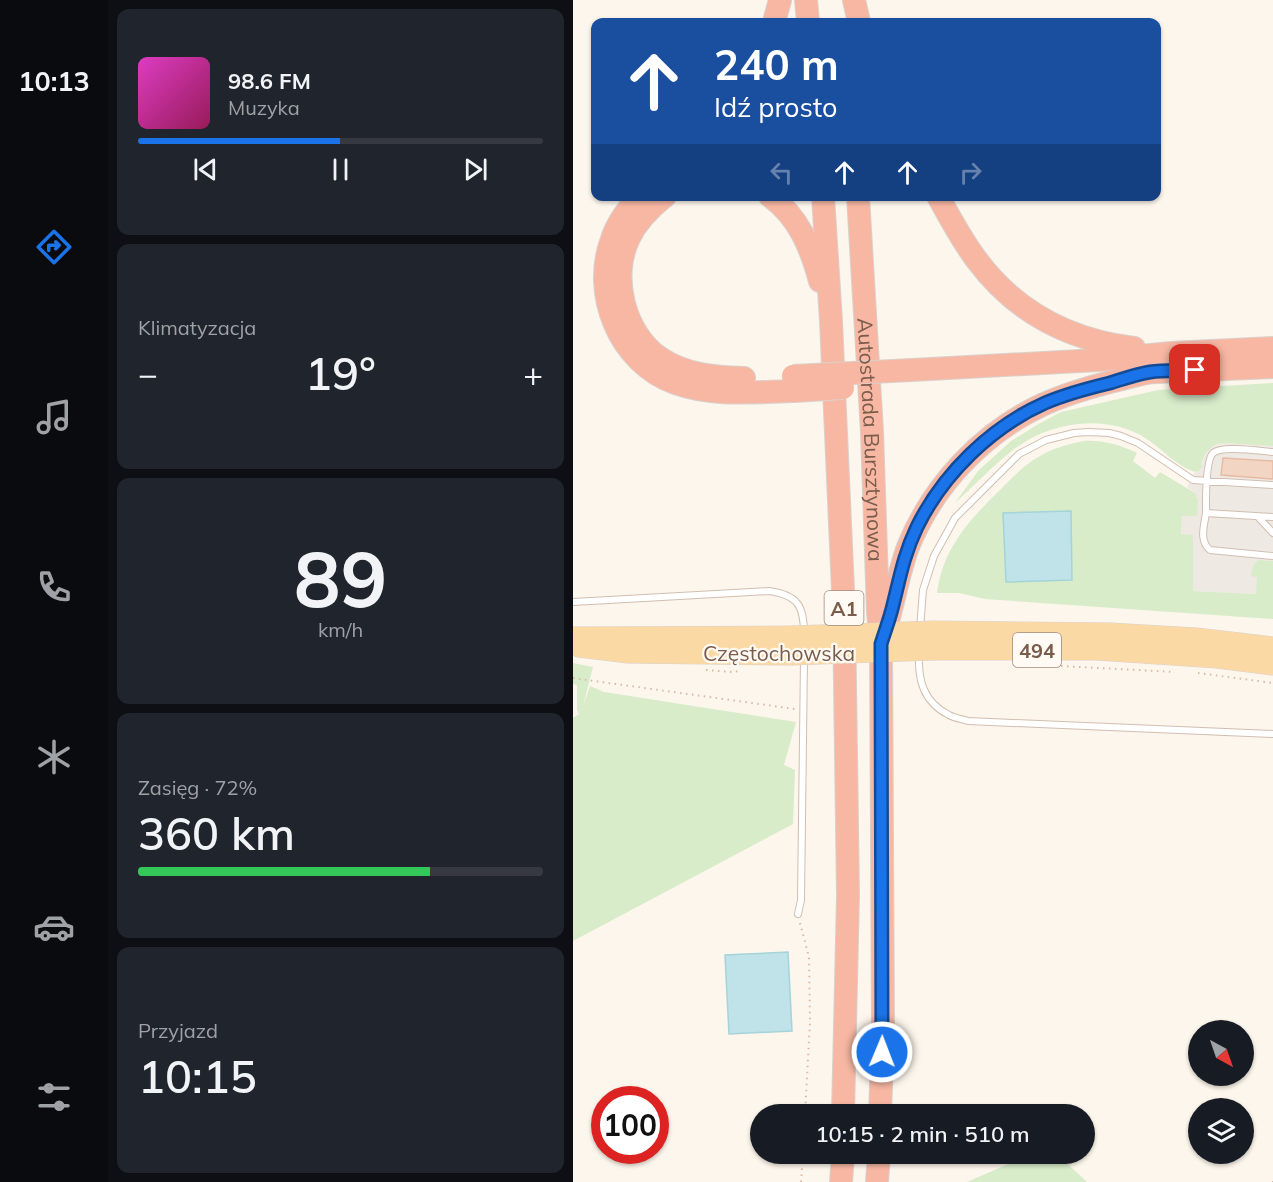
<!DOCTYPE html>
<html lang="pl">
<meta charset="utf-8">
<style>
:root{--surface:#171b24;--page:#20242c;--text:#f1f3f6;--muted:#9ea1a6;--line:#363941;--accent:#1a73e8}
body{margin:0;font-family:Mulish,sans-serif;background:var(--page);color:var(--text);height:100vh;display:flex;flex-direction:column;font-size:22px;white-space:nowrap}
*{box-sizing:border-box;margin:0}
p{font-size:20px;color:var(--muted)}
.icon{flex:none;width:33px;height:33px;fill:none;stroke:currentColor;stroke-width:2;stroke-linecap:round;stroke-linejoin:round}
.map{position:relative;flex:1;overflow:hidden}
.panel{display:flex;flex-direction:column;gap:9px;padding:9px;background:#0d0f14;width:465px}
.panel>*{flex:none}
.hud{position:absolute;left:18px;top:18px;width:570px;height:183px;border-radius:12px;box-shadow:0 2px 4px #0004;background:#1a4fa0;color:#fff;overflow:hidden}
.needle{width:39px;rotate:140deg}
.tools{position:absolute;left:615px;top:1020px;display:grid;gap:12px}
.tools a{display:grid;place-items:center;width:66px;height:66px;border-radius:50%;background:var(--surface);box-shadow:0 2px 4px #0004;font-size:30px}
.speed{position:absolute;left:18px;top:1086px;display:flex;gap:12px;font-size:30px;font-weight:700;text-align:center}
.speed>*{display:grid;place-content:center;width:78px;height:78px;border-radius:50%;background:var(--surface);box-shadow:0 2px 4px #0004;line-height:1}
.speed .limit{border:9px solid #d22;background:#fff;color:#111}
.pin{position:absolute;display:grid;place-items:center;width:51px;height:51px;color:#fff;margin:-26px;border-radius:12px;box-shadow:0 3px 9px #0006}
.me{position:absolute;width:66px;margin:-33px;rotate:1deg;stroke-linejoin:round;filter:drop-shadow(0 0 4px #0008)}
.turn{display:flex;align-items:center;gap:21px;height:126px;padding:0 24px;font-size:27px}
.turn .icon{width:78px;height:78px;stroke-width:2.5}
.turn b{display:block;font-size:42px;line-height:51px}
.lanes{display:flex;align-items:center;height:57px;padding:0 24px;background:#0003;justify-content:center;gap:30px;direction:ltr}
.lanes .off{opacity:.35}
.big{font-size:45px;font-weight:600;line-height:1.1}
.panel .widget{flex:1;display:flex;flex-direction:column;justify-content:center;gap:9px;min-width:0;padding:0 21px;border-radius:12px;background:var(--page)}
.panel .dial{align-items:center;gap:0}
.dial b{font-size:78px;line-height:1}
.song{display:flex;align-items:center;gap:18px}
.cover{width:72px;height:72px;border-radius:9px;background:linear-gradient(135deg,hsl(310 70% 55%),hsl(330 70% 35%))}
.played{height:6px;border-radius:3px;background:linear-gradient(90deg,var(--accent) 50%,var(--line) 50%)}
.keys{display:flex;justify-content:space-around;direction:ltr}
.heat{display:flex;justify-content:space-between;align-items:center;font-size:33px;direction:ltr}
.charge{height:9px;border-radius:4px;background:linear-gradient(90deg,#34c759 72%,var(--line) 0)}
.trip{position:absolute;left:177px;top:1104px;width:345px;height:60px;border-radius:30px;background:var(--surface);box-shadow:0 2px 4px #0004;font-weight:600;line-height:60px;text-align:center}
main{display:flex;flex:1;min-height:0}
.dock{display:flex;flex-direction:column;width:108px;justify-content:space-around;align-items:center;background:#090b0e;color:var(--muted)}
.dock .icon{width:42px;height:42px}
.dock .current{color:var(--accent)}
.dock b{font-size:27px;color:var(--text)}
.map>svg:first-child{display:block}
.industrial{fill:#efe9e4}
.green{fill:#d8ecc9;fill-rule:evenodd}
.water{fill:#bfe3e8;stroke:#a5d3da;stroke-width:1.5}
.building{fill:#f3d5c3;stroke:#e6bba3;stroke-width:1.5}
.lines{fill:none;stroke-linecap:round;stroke-linejoin:round}
.lane-casing{stroke:#d1beb0;stroke-width:8}
.primary-casing{stroke:#dad1cd;stroke-width:21}
.highway-casing{stroke:#dad1cd;stroke-width:24}
.path{stroke:#d9b8a5;stroke-width:2;stroke-dasharray:1.5 4.5;stroke-linecap:butt}
.lane{stroke:#fff;stroke-width:6}
.primary{stroke:#fbd9a5;stroke-width:20}
.highway{stroke:#f7b7a3;stroke-width:22}
.primary-bridge-casing{stroke:#dad1cd;stroke-width:21;stroke-linecap:butt}
.highway-bridge-casing{stroke:#dad1cd;stroke-width:24;stroke-linecap:butt}
.primary-bridge{stroke:#fbd9a5;stroke-width:20}
.highway-bridge{stroke:#f7b7a3;stroke-width:22}
.route-casing{stroke:#114b97;stroke-width:15}
.route{stroke:#1a73e8;stroke-width:10}
.labels{text-anchor:middle;dominant-baseline:central;stroke-width:4.5;stroke-linejoin:round;paint-order:stroke}
.shield{fill:#fffaf3;stroke:#a28b7f;stroke-width:1.5}
.shield-label{font-size:20px;font-weight:bold;fill:#7a5c4d}
.street-label{font-size:21px;fill:#7a5c4d;stroke:#fffaf3}
</style>
<main>
<nav class="dock">
<b>10:13</b>
<svg class="icon current" aria-label="directions" viewBox="0 0 24 24"><path d="M12 3l9 9-9 9-9-9zM9 14v-3h6M13 9l2 2-2 2"/></svg>
<svg class="icon" aria-label="music" viewBox="0 0 24 24"><path d="M9 18V5l10-2v13"/><circle cx="6" cy="18" r="3"/><circle cx="16" cy="16" r="3"/></svg>
<svg class="icon" aria-label="phone" viewBox="0 0 24 24"><path d="M5 4h4l2 5-3 2q2 4 5 5l2-3 5 2v4C11 20 4 13 5 4z"/></svg>
<svg class="icon" aria-label="climate" viewBox="0 0 24 24"><path d="M12 3v18M4 7l16 10M4 17L20 7"/></svg>
<svg class="icon" aria-label="car" viewBox="0 0 24 24"><path d="M5 17H2v-5l4-1 3-4h7l3 4 3 1v5h-3M9 17h6M6 11h13"/><circle cx="7" cy="17" r="2"/><circle cx="17" cy="17" r="2"/></svg>
<svg class="icon" aria-label="filters" viewBox="0 0 24 24"><path d="M4 7h16M4 17h16"/><circle cx="9" cy="7" r="2"/><circle cx="15" cy="17" r="2"/></svg>
</nav>
<section class="panel">
<div class="widget">
<div class="song"><i class="cover"></i><div><b>98.6 FM</b><p>Muzyka</p></div></div>
<div class="played"></div>
<div class="keys"><svg class="icon" aria-label="previous" viewBox="0 0 24 24"><path d="M18 5L8 12l10 7zM5 5v14"/></svg><svg class="icon" aria-label="pause" viewBox="0 0 24 24"><path d="M8 5v14M16 5v14"/></svg><svg class="icon" aria-label="next" viewBox="0 0 24 24"><path d="M6 5l10 7-10 7zM19 5v14"/></svg></div>
</div>
<div class="widget"><p>Klimatyzacja</p>
<div class="heat"><a>−</a><b class="big">19°</b><a>+</a></div>
</div>
<div class="widget dial"><b>89</b><p>km/h</p></div>
<div class="widget"><p>Zasięg · 72%</p><b class="big">360 km</b><div class="charge"></div></div>
<div class="widget"><p>Przyjazd</p><b class="big">10:15</b></div>
</section>
<div class="map">
<svg width="700" height="1182" viewBox="0 0 700 1182">
<rect width="100%" height="100%" fill="#fdf6ec"/>
<path class="industrial" d="M648,443L700,446V561H686L684,594L619,591L620,536L608,534L609,516H624L622,493L614,487L622,472L626,471L632,454L637,448Z"/>
<path class="green" d="M700,383V446L648,443C636,446 631,454 628,465H630L626,471L622,472C599,464 584,442 561,432C521,415 474,424 440,450C419,466 401,486 382,503L405,471L438,441L462,426L488,412L585,390Z
M511,441C530,440 547,445 564,453L560,461L582,478L587,472L622,493L625,500L624,516H609L608,534L620,535V591L683,594L684,577L678,576L680,566L685,560L700,561V619L412,599L386,593H364C370,548 396,520 428,489C440,477 452,464 467,456C480,448 496,444 511,441ZM497,511L498,512L499,580L430,514Z
M0,663L20,667L10,706L17,686L31,692L223,722L211,765L222,770L220,824L0,941V718L6,714L4,710V685L0,684Z
M458,1154H484L514,1182H394Z"/>
<path class="water" d="M498,511L499,580L433,582L430,513Z
M215,952L219,1031L156,1034L152,955Z"/>
<path class="building" d="M650,458L700,461V479L648,475Z"/>
<g class="lines">
<g class="lane-casing">
<path id="lane" d="M700,452C687,451 649,445 640,453C632,461 633,502 633,513L700,517
M633,513C631,526 626,541 637,550L700,556
M685,517L700,533
M0,602L196,591C225,595 231,606 231,634
M347,629L350,590L361,556L382,518L446,454L473,440L501,433L515,432L536,433L548,436L565,443L620,480L700,485
M346,654C345,680 350,702 376,715C381,718 389,719 395,721L700,734
M225,914L228,900L231,659"/>
</g>
<g class="primary-casing">
<path id="primary" d="M361,631L537,633L623,638L700,647
M0,637L219,636
M6,647L55,653L218,655
M361,650H524L644,658L700,665"/>
</g>
<g class="highway-casing">
<g id="highway">
<path d="M233,0L235,22"/>
<path d="M281,0L286,22"/>
<path d="M201,22L207,0"/>
<path d="M66,196C55,209 44,223 39,239C18,293 46,363 102,383C141,397 181,392 221,391"/>
<path d="M92,196C77,208 64,221 56,238C37,276 51,334 87,358C112,375 142,377 171,378"/>
<path d="M197,196C226,217 238,248 247,281"/>
<path d="M250,196L258,321L271,613L275,895L270,1114"/>
<path id="s1" d="M285,196L299,432L305,612L308,644L310,1031L307,1114"/>
<path d="M365,196C377,218 388,239 403,259C442,312 496,340 561,348"/>
<path d="M339,370L525,360L599,353L700,348"/>
<path d="M562,373L700,367"/>
<path d="M312,631C321,603 325,574 335,547C360,485 410,432 471,404C504,389 542,381 577,372"/>
<path d="M268,1182L270,1154"/>
<path d="M304,1182L306,1154"/>
</g>
</g>
<path class="path" d="M488,666L602,672
M133,670L159,672L166,671
M625,673L700,683
M0,678L222,709
M227,923L236,957L237,1022L232,1114
M228,1182L230,1154
M699,1182H700"/>
<use href="#lane" class="lane"/>
<use href="#primary" class="primary"/>
<use href="#highway" class="highway"/>
<g class="primary-bridge-casing">
<path id="primary-bridge" d="M219,636L361,631
M218,655L361,650"/>
</g>
<g class="highway-bridge-casing">
<path id="highway-bridge" d="M220,376L339,370
M221,391L270,388"/>
</g>
<use href="#primary-bridge" class="primary-bridge"/>
<use href="#highway-bridge" class="highway-bridge"/>
</g>
<g class="lines">
<g class="route-casing">
<path id="route" d="M309,1052L308,644C312,631 317,618 320,605C327,577 331,554 344,527C370,474 418,427 472,403C493,394 516,388 537,383C550,379 564,374 577,372C592,370 608,371 622,370"/>
</g>
<use href="#route" class="route"/>
</g>
<g class="labels">
<g class="shield">
<rect x="251.5" y="591" width="39" height="34" rx="4.5"/>
<rect x="440" y="633" width="48" height="34" rx="4.5"/>
</g>
<g class="shield-label">
<text x="271" y="608">A1</text>
<text x="464" y="650">494</text>
</g>
<g class="street-label">
<text stroke="none"><textPath href="#s1" startOffset="244">Autostrada Bursztynowa</textPath></text>
<text x="206" y="653">Częstochowska</text>
</g>
</g>
</svg>
<div class="tools">
<a><svg class="needle" viewBox="-14 -14 28 28"><path d="M0-13l5 13h-10z" fill="#e53935"/><path d="M0 13l5-13h-10z" fill="#9ea1a6"/></svg></a>
<a><svg class="icon" aria-label="layers" viewBox="0 0 24 24"><path d="M12 4l9 5-9 5-9-5zM3 14l9 5 9-5"/></svg></a>
</div>
<div class="speed"><div class="limit">100</div></div>
<div class="pin" style="left:622px;top:370px;background:#d93025"><svg class="icon" aria-label="arrive" viewBox="0 0 24 24"><path d="M6 21V4h12l-3 4 3 4H6"/></svg></div>
<svg class="me" style="left:309px;top:1052px" viewBox="-20 -20 40 40"><circle r="17" fill="#1a73e8" stroke="#fff" stroke-width="3"/><path d="M0-11L8 9 0 5-8 9z" fill="#fff"/></svg>
<div class="trip">10:15 · 2 min · 510 m</div>
<div class="hud">
<div class="turn"><svg class="icon" aria-label="ahead" viewBox="0 0 24 24"><path d="M12 20V5M6 11l6-6 6 6"/></svg><div><b>240 m</b>Idź prosto</div></div>
<div class="lanes"><svg class="icon off" aria-label="left" viewBox="0 0 24 24"><path d="M17 20v-9H6M10 6l-5 5 5 5"/></svg><svg class="icon" aria-label="ahead" viewBox="0 0 24 24"><path d="M12 20V5M6 11l6-6 6 6"/></svg><svg class="icon" aria-label="ahead" viewBox="0 0 24 24"><path d="M12 20V5M6 11l6-6 6 6"/></svg><svg class="icon off" aria-label="right" viewBox="0 0 24 24"><path d="M7 20v-9h11M14 6l5 5-5 5"/></svg></div>
</div>
</div>
</main>
